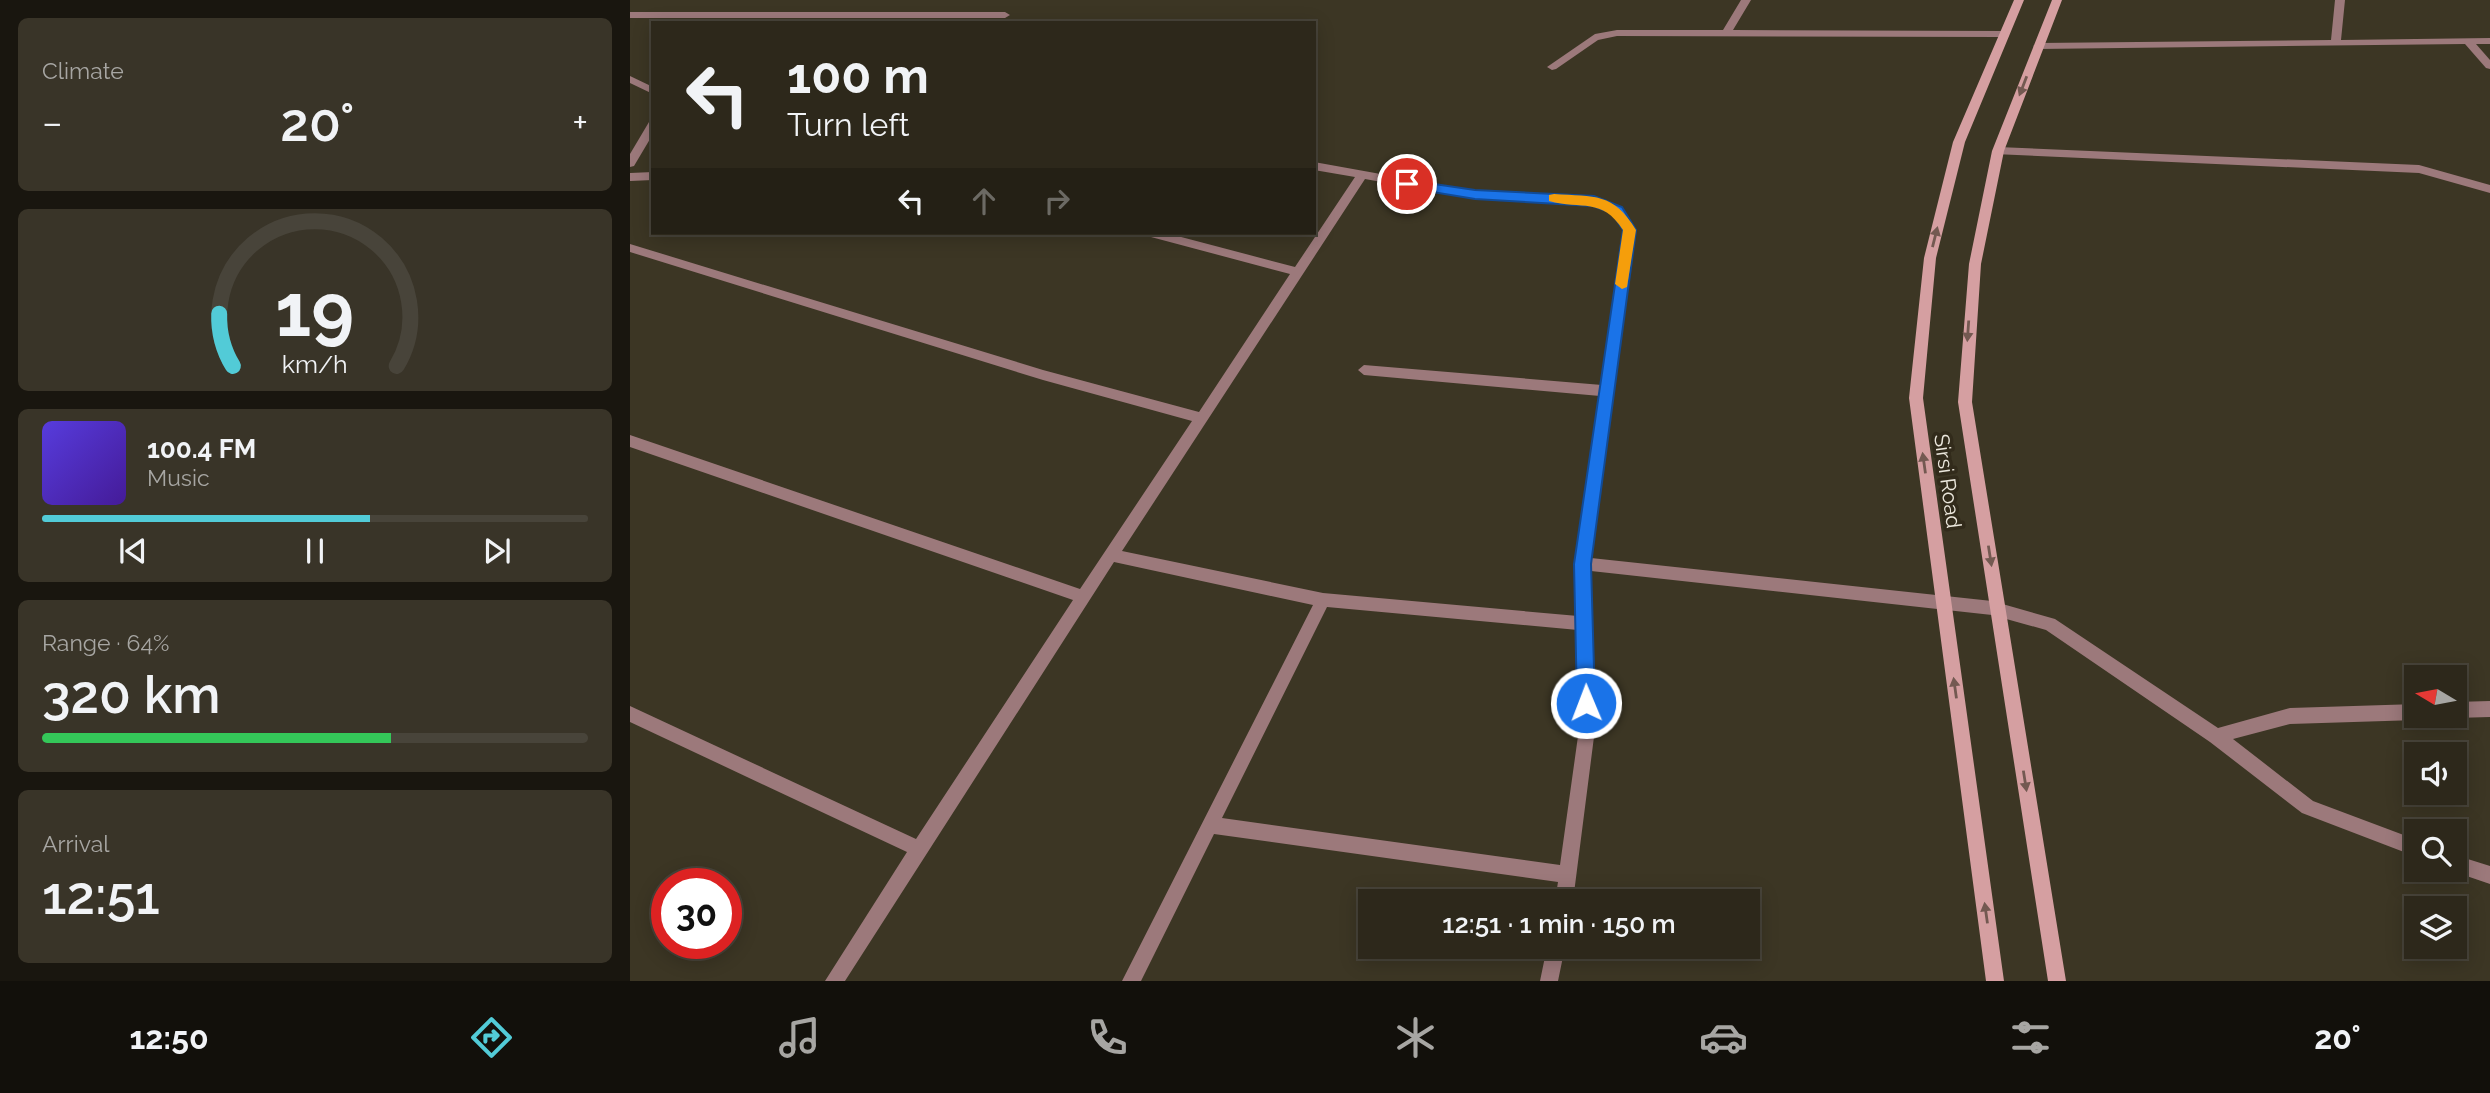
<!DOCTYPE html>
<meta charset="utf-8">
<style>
:root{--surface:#2d281b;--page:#393428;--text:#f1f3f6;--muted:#a7a6a3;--line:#48443a;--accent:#52cbd7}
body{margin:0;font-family:Raleway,sans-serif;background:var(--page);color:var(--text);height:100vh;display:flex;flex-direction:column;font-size:26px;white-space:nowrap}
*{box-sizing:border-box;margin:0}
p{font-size:23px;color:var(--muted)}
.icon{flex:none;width:38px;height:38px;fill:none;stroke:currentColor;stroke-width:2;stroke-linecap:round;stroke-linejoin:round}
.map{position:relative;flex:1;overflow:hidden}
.sheet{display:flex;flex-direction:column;gap:18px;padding:18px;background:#19160f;width:630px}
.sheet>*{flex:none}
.top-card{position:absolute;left:21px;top:21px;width:665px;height:214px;border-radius:0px;box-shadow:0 4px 18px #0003,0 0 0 2px var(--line);background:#2d281b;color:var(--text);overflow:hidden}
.needle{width:46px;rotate:280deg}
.controls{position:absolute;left:1774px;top:665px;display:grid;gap:14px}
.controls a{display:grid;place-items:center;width:63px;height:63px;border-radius:0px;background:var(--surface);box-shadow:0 4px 18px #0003,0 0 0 2px var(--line);font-size:35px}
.speed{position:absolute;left:21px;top:868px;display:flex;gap:14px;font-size:35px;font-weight:700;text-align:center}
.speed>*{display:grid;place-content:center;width:91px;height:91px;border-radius:50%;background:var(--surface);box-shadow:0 4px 18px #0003,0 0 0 2px var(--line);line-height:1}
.speed .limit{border:10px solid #d22;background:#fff;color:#111}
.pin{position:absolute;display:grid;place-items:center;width:60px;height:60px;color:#fff;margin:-30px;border:4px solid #fff;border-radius:50%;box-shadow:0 2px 7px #0007}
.me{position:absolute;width:77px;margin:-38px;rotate:359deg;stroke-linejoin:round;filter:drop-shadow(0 0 5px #0008)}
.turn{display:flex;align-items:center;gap:24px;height:147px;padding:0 21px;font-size:32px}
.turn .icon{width:91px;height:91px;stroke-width:2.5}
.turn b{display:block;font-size:49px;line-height:60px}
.lanes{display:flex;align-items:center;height:66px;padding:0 21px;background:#0003;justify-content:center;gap:35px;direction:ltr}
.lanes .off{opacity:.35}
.big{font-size:52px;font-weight:600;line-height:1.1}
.sheet .card{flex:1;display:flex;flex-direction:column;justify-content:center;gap:10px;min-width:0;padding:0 24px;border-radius:10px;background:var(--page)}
.sheet .dial{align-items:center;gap:0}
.dial svg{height:182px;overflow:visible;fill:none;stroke:var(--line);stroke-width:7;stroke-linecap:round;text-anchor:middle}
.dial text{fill:var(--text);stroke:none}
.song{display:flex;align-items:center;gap:21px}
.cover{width:84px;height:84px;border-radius:10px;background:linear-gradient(135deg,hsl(250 70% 55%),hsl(260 70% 35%))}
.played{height:7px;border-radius:4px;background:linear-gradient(90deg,var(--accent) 60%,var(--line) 60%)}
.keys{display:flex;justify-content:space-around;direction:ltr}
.heat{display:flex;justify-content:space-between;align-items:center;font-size:38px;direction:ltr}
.charge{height:10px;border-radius:5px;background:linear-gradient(90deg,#34c759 64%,var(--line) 0)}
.trip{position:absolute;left:728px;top:889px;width:402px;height:70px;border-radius:0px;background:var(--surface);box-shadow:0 4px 18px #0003,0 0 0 2px var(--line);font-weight:600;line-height:70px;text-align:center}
.tab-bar{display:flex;height:112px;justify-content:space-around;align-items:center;background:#12100b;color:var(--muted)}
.tab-bar .icon{width:49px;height:49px}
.tab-bar .selected{color:var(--accent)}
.tab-bar b{font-size:32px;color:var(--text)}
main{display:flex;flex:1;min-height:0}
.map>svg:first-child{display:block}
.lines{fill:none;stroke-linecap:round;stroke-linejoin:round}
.minor{fill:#9c797b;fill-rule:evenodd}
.secondary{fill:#d59fa1;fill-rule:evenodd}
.oneway{fill:#735951}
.route{fill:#1a73e8;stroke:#114b97;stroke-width:2}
.slow{fill:#f59e0b}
.labels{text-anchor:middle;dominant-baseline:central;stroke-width:7;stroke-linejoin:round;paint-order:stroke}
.street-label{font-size:21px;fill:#ebe7dc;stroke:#322b1b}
</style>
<main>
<section class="sheet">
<div class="card"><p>Climate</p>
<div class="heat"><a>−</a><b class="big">20°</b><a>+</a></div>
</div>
<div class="card dial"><svg viewBox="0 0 100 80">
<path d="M14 69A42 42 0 1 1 86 69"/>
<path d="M14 69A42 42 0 0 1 8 46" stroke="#52cbd7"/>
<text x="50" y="56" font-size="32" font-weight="700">19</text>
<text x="50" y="72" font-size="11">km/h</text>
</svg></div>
<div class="card">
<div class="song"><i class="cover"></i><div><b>100.4 FM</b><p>Music</p></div></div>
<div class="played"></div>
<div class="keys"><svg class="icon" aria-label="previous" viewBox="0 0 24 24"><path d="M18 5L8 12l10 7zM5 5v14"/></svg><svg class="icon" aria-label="pause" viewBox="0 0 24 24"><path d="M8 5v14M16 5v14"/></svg><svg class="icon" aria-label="next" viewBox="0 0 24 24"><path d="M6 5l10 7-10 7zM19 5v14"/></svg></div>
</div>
<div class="card"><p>Range · 64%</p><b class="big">320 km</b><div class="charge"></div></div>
<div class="card"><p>Arrival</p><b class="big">12:51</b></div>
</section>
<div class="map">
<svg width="1860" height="981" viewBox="0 0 1860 981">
<rect width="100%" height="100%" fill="#3c3624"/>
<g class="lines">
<path class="minor" d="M1111,0H1121L1103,30L1373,31L1378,34L1373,37L987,36L968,40L926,69L922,70L917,67L965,34L987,30H1093Z
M1705,0H1715L1711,40L1860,38V44H1846L1860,60V69L1856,68L1835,44L1408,49L1403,46L1408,43L1701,40Z
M0,12H375L380,15L375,18H0Z
M0,76L23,87V94L0,83Z
M23,121V134L4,166L0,167V154L19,122Z
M1368,147L1789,165L1860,185V193L1789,173L1364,154V148Z
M684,162L845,191L964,197L991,207L1006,230L961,558L1362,601L1425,619L1588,728L1660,708L1787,704V716H1793L1787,720L1660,724L1603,739L1683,801L1787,840V857L1672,813L1580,742L1416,630L1362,615L961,571L965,729L943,901H925L928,882L584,834L511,981H492L683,605L484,562L215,981H195L277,852L0,722V706L286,839L443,600L0,447V435L450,589L562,421L413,380L0,252V244L413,370L569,412L660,274L521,237L515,233H536L665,267L725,177L684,170ZM735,179L845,199L963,205L983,213L994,230L972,385L734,365L728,370L734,375L970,396L946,564L948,616L693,593L492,551ZM697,607L948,630L949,729L930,865L592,818Z
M23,172V180L0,181V173Z
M1860,701V717L1825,718L1820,716H1825V702Z
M1825,855L1860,866V884L1819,870H1825Z
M917,947H935L928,981H910Z"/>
<path class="secondary" d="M1384,0H1394L1335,142L1306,258L1293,398L1374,981H1356L1279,398L1294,258L1323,142Z
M1422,0H1432L1374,151L1351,264L1342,402L1436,981H1418L1328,402L1339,264L1362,151Z"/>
</g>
<defs><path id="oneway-solid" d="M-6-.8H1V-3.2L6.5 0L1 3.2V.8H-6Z" transform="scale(1.75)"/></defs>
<g class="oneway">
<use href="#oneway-solid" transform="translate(1393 86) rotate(111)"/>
<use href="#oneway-solid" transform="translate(1305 237) rotate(-76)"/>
<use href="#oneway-solid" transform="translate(1338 331) rotate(94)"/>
<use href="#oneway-solid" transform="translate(1294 463) rotate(-98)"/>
<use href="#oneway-solid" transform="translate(1360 556) rotate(81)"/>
<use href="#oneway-solid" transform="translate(1325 688) rotate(-98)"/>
<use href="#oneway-solid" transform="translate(1395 781) rotate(81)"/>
<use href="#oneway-solid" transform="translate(1356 913) rotate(-98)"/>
</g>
<path class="route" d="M777,180L845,190L964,196L992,207L1006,230L961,564L965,703L962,709L956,712L950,709L947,703L944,564L993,230L982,213L963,206L845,199L772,187V181Z"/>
<path class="slow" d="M924,194C965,197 983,192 1006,230L997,287L992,289L985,284L993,230C972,197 952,210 919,201V195Z"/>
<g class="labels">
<g class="street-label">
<text transform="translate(1318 481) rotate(82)">Sirsi Road</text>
</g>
</g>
</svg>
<div class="controls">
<a><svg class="needle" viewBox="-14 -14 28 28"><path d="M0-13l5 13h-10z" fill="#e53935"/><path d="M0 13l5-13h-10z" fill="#a7a6a3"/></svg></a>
<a><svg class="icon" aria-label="sound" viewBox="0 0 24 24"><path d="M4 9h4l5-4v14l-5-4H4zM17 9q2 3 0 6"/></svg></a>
<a><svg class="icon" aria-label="search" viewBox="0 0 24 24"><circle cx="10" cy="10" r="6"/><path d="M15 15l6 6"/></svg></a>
<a><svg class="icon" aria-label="layers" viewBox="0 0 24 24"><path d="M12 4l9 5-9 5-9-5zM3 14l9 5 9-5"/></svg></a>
</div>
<div class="speed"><div class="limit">30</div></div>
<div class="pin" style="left:777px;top:184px;background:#d93025"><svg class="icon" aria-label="arrive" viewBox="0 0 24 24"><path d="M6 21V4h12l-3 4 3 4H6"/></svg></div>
<svg class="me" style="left:956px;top:703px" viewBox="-20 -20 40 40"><circle r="17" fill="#1a73e8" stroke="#fff" stroke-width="3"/><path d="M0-11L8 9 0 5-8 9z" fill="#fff"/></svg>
<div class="trip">12:51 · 1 min · 150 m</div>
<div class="top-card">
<div class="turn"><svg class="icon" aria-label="left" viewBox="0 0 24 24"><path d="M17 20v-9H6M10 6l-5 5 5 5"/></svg><div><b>100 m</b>Turn left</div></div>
<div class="lanes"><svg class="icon" aria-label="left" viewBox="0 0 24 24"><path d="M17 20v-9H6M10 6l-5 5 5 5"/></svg><svg class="icon off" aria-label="ahead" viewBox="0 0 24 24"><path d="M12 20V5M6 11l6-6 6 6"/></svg><svg class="icon off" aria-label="right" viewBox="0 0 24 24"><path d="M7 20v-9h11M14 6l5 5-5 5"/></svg></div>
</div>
</div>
</main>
<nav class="tab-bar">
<b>12:50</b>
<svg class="icon selected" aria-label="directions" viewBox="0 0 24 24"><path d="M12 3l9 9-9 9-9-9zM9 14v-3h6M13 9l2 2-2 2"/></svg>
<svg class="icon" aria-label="music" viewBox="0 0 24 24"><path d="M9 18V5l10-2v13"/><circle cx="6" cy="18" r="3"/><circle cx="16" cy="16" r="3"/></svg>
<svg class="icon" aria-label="phone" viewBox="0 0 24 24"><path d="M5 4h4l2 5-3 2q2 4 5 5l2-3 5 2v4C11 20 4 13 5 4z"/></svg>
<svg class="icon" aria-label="climate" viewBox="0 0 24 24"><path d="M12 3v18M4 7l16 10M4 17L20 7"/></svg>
<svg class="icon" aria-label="car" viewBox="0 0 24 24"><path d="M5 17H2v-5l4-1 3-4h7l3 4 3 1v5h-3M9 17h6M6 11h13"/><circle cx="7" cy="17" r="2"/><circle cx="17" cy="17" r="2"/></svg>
<svg class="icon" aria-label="filters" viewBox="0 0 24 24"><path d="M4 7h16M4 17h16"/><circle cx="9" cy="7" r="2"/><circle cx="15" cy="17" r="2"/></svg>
<b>20°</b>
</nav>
